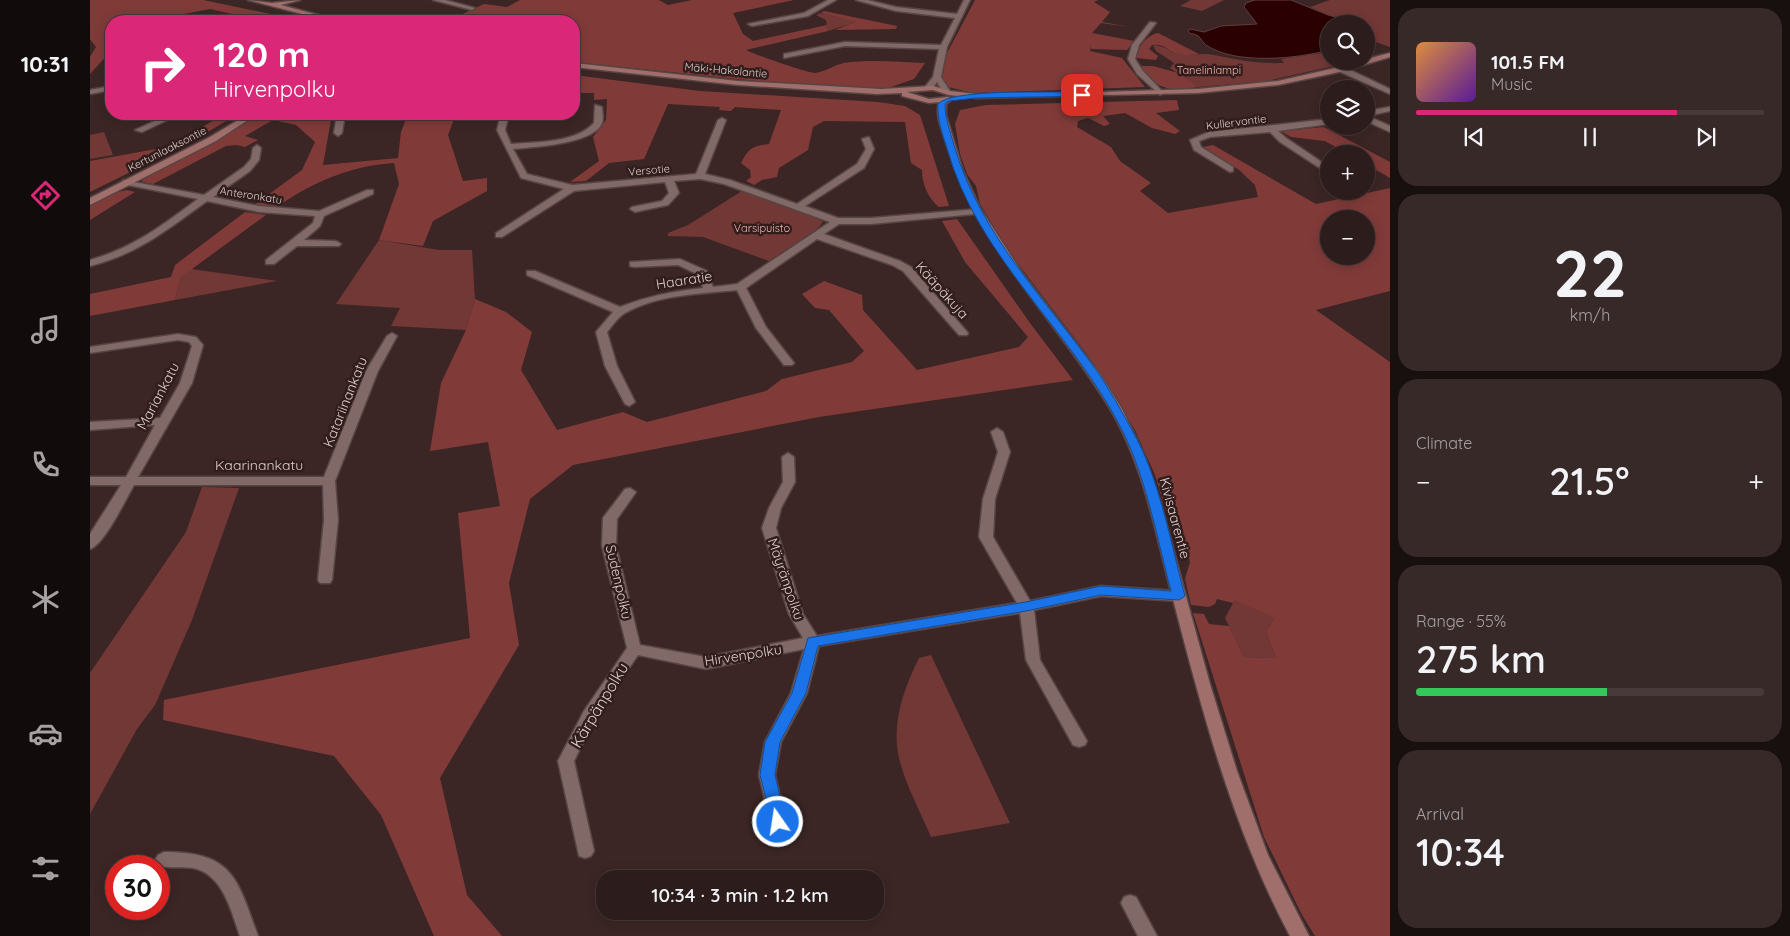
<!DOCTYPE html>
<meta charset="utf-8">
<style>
:root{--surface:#2c1c1c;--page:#382929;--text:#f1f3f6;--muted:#a6a1a3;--line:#483a3b;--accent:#db2777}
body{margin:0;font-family:Quicksand,sans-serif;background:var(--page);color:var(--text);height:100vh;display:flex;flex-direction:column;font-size:19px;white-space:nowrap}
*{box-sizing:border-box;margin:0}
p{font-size:16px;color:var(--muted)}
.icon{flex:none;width:28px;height:28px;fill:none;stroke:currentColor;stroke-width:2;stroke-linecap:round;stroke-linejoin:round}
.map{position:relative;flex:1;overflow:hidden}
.panel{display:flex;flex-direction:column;gap:8px;padding:8px;background:#180f0f;width:400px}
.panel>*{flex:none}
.guide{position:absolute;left:15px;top:15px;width:475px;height:105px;border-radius:20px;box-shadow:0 2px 12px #0003,0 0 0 1px var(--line);background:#db2777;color:#fff;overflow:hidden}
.buttons{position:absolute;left:1230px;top:15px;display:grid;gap:10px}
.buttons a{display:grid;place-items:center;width:55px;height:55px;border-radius:50%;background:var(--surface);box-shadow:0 2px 12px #0003,0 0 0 1px var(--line);font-size:25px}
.speed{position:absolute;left:15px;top:855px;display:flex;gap:10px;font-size:25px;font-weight:700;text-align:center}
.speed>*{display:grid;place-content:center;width:65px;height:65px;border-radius:50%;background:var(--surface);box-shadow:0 2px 12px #0003,0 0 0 1px var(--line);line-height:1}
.speed .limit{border:8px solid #d22;background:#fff;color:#111}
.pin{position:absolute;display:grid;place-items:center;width:42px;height:42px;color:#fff;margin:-21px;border-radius:10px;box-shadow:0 2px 8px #0006}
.me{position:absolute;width:55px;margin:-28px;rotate:347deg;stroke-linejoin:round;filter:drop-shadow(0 0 4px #0008)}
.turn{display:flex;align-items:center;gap:18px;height:105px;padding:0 25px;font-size:22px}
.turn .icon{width:65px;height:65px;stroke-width:2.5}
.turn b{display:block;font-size:35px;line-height:42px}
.big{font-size:38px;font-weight:600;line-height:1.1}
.panel .widget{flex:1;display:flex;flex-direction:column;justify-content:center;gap:8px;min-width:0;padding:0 18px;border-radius:20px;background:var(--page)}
.panel .dial{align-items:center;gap:0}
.dial b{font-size:65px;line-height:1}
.song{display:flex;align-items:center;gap:15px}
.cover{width:60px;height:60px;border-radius:8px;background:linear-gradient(135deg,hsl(30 70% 55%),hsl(270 70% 35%))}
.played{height:5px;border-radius:2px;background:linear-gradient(90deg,var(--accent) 75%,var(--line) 75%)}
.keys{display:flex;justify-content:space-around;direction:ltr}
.heat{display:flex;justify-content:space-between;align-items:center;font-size:28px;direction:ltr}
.charge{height:8px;border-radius:4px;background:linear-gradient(90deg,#34c759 55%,var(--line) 0)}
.trip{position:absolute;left:506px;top:870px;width:288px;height:50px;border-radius:20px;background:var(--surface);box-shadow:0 2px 12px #0003,0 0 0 1px var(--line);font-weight:600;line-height:50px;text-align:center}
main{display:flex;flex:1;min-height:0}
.tabs{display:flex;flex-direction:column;width:90px;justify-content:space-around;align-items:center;background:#120b0b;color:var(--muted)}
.tabs .icon{width:35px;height:35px}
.tabs .current{color:var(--accent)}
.tabs b{font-size:22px;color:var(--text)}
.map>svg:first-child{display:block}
.green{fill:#723836}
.forest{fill:#803b39;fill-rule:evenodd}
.water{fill:#2b0002;stroke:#603e3f}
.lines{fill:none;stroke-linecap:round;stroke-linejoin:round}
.street-casing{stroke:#564544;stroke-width:3}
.secondary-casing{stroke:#564544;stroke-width:3}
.street{fill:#816967;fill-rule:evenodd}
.secondary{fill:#a06e6b;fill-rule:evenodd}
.route{fill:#1a73e8;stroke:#114b97}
.labels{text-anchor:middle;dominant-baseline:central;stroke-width:5;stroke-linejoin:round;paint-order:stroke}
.far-street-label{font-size:11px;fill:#ddcfce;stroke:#311d1c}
.far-park-label{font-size:11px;fill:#f2b2ae;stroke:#311d1c}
.street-label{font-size:14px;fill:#ddcfce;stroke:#311d1c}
.near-street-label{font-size:16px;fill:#ddcfce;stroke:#311d1c}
</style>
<main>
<nav class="tabs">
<b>10:31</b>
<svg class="icon current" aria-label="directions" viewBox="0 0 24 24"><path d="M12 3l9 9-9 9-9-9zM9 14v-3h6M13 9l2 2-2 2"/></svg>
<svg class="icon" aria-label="music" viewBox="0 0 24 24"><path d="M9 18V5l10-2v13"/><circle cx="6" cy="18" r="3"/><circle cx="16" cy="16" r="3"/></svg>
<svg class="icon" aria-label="phone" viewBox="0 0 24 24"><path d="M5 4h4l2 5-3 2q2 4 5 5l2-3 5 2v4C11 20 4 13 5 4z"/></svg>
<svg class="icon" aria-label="climate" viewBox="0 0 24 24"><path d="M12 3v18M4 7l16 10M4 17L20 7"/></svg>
<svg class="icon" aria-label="car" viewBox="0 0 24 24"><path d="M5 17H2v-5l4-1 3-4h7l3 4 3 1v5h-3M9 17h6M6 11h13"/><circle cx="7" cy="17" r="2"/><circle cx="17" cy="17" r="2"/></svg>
<svg class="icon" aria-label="filters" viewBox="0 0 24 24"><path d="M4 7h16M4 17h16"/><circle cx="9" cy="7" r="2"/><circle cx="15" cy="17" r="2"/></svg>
</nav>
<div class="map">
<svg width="1300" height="936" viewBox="0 0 1300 936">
<rect width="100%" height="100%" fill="#3b2625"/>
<path class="green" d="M1101,0H1134L1112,11L1090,6Z
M1240,0H1300V47L1277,39L1282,33L1276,24L1246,18L1220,7Z
M731,13L766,22L738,31L736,20L726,15Z
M1063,45C1077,46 1077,51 1088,54C1100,57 1112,52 1124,55C1150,60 1166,64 1194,63L1191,59L1239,52V61H1266L1177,81L1108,87L1083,70L1080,68L1084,63L1066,51Z
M14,132L23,155L0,159V135Z
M652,191L728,217L733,222L727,229L679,261L613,237L578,236V233L598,225Z
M289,240L349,250H382L385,299L376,330L301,326L310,308L246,304Z
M101,269L187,281L85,300L91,277Z
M112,487L149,488L102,620L65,705L47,729L0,814V673L96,532Z
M1152,586L1194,605L1176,631L1186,658L1154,657L1135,618Z
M841,655L920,823L841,837C831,813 815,784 809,758C801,724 814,688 829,658Z"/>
<path class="forest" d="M0,0H113L214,21H174L164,19L158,21H124L142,14L120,9L58,21H21V51L0,74V57L6,47L0,39Z
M430,0H569L578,5L602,0H704L643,13L653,34L663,41L737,25L738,31L656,50C663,54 718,73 725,73C735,72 744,65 754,63C781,59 808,62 835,63L824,79L795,89L676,82L484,62V21H358L394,4L417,7Z
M885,0H1008L1004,2L1020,12L1012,22L1040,27L1011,23L1002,33L1044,41L1037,50L1001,49V45L1000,51L1032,58L1055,87L883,93L858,87L852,79L856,55Z
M734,11L807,26L806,29L745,30L765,22L731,13Z
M1068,33L1109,54C1103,55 1094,56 1088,54C1077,51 1075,43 1062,45L1059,49L1068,56L1066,60L1046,58C1047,48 1057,35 1068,33Z
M1049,66H1063L1088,73L1108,87C1079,92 1068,90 1049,66Z
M484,75L610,91L788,102L815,106L830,115L859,206L849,207C838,198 832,184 832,170L821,163L815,122L734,121L723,127L718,150L689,168L687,177L672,180L664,185L656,181L661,177L660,170L651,163C659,148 662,146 679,144L691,110L645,107L641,111L629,110L630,107L578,104L554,159L519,163L496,181L480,182L509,161L503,137L516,120L517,99L504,100V93H484Z
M1087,100L1089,110L1066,113L1090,131L1085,134L1062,128L1035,113L1013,116L1020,124L1014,126L998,118L988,121L987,127L1021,147L1030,161L1061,183L1050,191L1078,213L1168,197L1165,185L1149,170L1113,147L1123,145L1226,204L1300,188V291L1226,310L1300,362V936H1225L1212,915L1174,837L1103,613L1114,614L1119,624L1139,626L1154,657L1186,658L1176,631L1185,618L1145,600L1143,603L1127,599L1125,604L1119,607L1101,605L1095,579L1100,562L1092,533L1076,512L1065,475L1045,430L999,357L919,252L890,204L886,186L877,174L870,154L865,124L870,110L896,105ZM1239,219H1276V256H1239Z
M135,114H148L99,143L0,192V161L77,147Z
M170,114C195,114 214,121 241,120L233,165L308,158L311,132L318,114H366L358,135L373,181L397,178V191L343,221L333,246L289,240L309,184L304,163C258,166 222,183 185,208L163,206L212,170L225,142L206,125L183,120L155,136L168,140L155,147L146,145L136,146L63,184L53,182L51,179L123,143Z
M1234,127L1300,162V178L1276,164V154H1258L1235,141L1201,137L1191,131Z
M37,190L45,192L0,220V205L28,192Z
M155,212L176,215L91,277L85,300L0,316V294L81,277L85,265Z
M867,219L940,323L983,380L729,417L483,465L440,499L419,583L429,645L350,778L377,895L412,936H344L291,815L244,756L73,720L74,700L380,638L368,513L410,506L398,442L340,451L351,383L376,330L385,299L416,312L442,332L431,370L467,430L533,412L557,422L676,391L692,379L762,362L774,351L739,310L725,308L712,294L734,281L772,295L773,310L827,370L929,347L938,337L875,262L852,221Z"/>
<path class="water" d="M1165,0H1201L1238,15L1271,24H1239V50C1206,59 1145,65 1116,45C1113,43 1111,38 1108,36C1105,33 1101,35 1098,32L1100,29L1114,32L1131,26L1167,24L1154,7L1156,3Z"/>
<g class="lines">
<g class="street-casing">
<path id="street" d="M343,0H355L385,8L382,10Z
M738,0H746L718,16L662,26L658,24L714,13Z
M766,0H777L806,7L867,14L874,0H880L857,47L851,77L860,91L859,93H853L847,82L841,90L834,88L843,77L849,49L755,46L694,58V54L755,42L851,45L865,18L806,11Z
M1060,22L1066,23L1049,45L1045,59L1053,71L1074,93L1070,95L1047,74L1038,59L1042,45Z
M1248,67H1254L1300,89V94L1248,71Z
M21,86V90L0,94V90Z
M505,105L512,107C512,112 514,118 512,123C504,144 443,147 423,149L437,174L482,185L606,174L628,120L632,118L636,120L615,174L640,180L707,204L767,164L776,149L772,139L779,137L784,149L774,168L715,206L748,218H781L888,209V213L885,214L781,224H749L734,234L810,261L821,267L878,333L877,335H869L813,271L802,265L727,239L656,288L676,327L704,363L702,365H694L666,328L647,290C610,294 569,294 535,313C528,317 522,326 517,332L527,366L545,402L539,406L535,404L515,366L506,332L523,312L437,275V271H445L530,307C558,296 584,291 613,288L609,275L588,265L544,267L540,266V262L590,259L617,271L623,287L647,284L740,222L634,184L610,179L584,181L589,193L578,205L545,212L540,209L542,207L572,201L579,193L575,182L484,191L412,237H406V233L474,189L431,178L407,130L411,114H419L415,130L421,144C446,142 486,143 504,123Z
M1300,107V111L1278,116L1300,126V132L1276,121V111Z
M80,114H90L52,132L45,130Z
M247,114H255L252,133L248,136L244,133Z
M1239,119V124L1188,131L1196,138L1239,167V174L1190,142L1180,132L1120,137L1109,141L1111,147L1143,167V171L1140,172L1104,150L1100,140L1119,132Z
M167,145L171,148L169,160L160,171L123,197L169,206L229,211L277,190H283V194L234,216L230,226L214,240L246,241L251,244L249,246H207L184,264H176V260L223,223L225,216L169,212L117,201C78,229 48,254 0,266V260C45,247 71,226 108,199L33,184V180L114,195L154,167L161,159L163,148Z
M302,333L307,336L288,371L245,481L248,520L242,580L240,583H230L228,580L234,520L233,485H44C36,499 14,545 0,549V534L31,485H0V477H36L65,425L0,430V422L70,418L90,383L102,346L99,342L88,340L0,353V347L88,334L106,337L113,345L102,383L48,477H234L276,371L297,336Z
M907,428L913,432L920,452L905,499L903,537L940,601L1011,586L1089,591L1094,592L1096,596L1094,600L1089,601L1011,596L944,610L950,660L997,741L995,745L989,747L983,745L936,660L930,613L729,646L717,693L691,742L685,775L696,821L694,826L688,828L682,826L680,821L669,775L675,742L701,693L714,649L616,669L548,655L505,718L484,761L504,851L501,856L495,858L489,856L468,761L494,711L537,648L512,546L513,518L535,489L540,488L546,492L527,519L526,546L550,645L616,657L713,638L699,614L672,528L679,508L693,482L692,457L698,453L704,457L705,482L691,508L686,528L713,614L727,636L927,603L889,537L893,499L908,452L901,432Z
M74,852C143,852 147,878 168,936H150C141,911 133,874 103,868C91,866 79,869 68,865L65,860L68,855Z
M1040,895L1046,897L1067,936H1048L1031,903L1034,897Z"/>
</g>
<g class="secondary-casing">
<path id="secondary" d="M158,0L182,3L210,0L191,5L251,21H239Z
M1300,53V57L1254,71L1188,85L1108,93L886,98L859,95L843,90L817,92L839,99L858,97L862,99L856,104V115L873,171L890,208L933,274L1010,374L1032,409L1054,454L1070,501L1120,684L1147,771L1178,855L1219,936H1200C1144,831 1114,718 1084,603C1066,537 1055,466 1019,407C964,316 886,247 856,142C852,130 845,116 849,102L839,103L812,96V93L787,94L648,85L484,67V63L648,81L791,89L843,86L860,91L886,94H940L1108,89L1188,81L1276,61V59Z
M158,114H167L126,141L0,205V198L120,137Z"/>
</g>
<use href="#street" class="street"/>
<use href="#secondary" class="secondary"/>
</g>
<path class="route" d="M992,92L995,96L886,98L859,101L855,104C855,118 860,131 864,145C890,236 958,301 1011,377C1022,394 1032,412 1042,430C1070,479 1080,541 1095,596L1089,600L1011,595L936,611L728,646L716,693L690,742L685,775L696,822L694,826L688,828L683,826L670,775L675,742L702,693L718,638L936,602L1011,586L1081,591C1067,538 1057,481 1033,432C983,331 887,258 857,148C852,133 847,119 848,104C862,88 967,93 992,92Z"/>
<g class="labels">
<g class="far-street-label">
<text transform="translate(636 70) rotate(5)">Mäki-Hakolantie</text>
<text transform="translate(1146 122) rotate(-7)">Kullervontie</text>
<text transform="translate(77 149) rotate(-27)">Kertunlaaksontie</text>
<text transform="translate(559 170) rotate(-5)">Versotie</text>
<text transform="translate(161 195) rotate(9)">Anteronkatu</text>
</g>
<g class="far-park-label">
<text x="1119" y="70">Tanelinlampi</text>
<text x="672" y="228">Varsipuisto</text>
</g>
<g class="street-label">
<text transform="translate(594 280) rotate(-9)">Haaratie</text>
<text transform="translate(852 290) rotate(48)">Kääpäkuja</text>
<text transform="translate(68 396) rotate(-62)">Mariankatu</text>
<text transform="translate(255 402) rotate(-68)">Katariinankatu</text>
<text x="169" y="465">Kaarinankatu</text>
<text transform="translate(1085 518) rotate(75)">Kivisaarentie</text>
<text transform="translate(696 579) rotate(71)">Mäyränpolku</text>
<text transform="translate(529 582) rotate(77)">Sudenpolku</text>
<text transform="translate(653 655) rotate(-9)">Hirvenpolku</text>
</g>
<g class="near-street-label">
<text transform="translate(509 705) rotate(-59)">Kärpänpolku</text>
</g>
</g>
</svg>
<div class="buttons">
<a><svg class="icon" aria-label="search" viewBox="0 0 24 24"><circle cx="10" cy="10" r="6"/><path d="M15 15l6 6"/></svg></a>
<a><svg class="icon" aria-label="layers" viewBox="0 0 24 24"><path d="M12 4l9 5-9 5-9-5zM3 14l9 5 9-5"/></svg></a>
<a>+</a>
<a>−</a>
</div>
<div class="speed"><div class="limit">30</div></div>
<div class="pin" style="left:992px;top:95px;background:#d93025"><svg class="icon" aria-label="arrive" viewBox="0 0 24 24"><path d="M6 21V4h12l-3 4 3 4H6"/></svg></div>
<svg class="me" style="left:688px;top:822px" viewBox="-20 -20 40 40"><circle r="17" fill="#1a73e8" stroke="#fff" stroke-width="3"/><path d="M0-11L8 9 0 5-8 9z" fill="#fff"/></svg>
<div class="trip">10:34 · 3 min · 1.2 km</div>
<div class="guide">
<div class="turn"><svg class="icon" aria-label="right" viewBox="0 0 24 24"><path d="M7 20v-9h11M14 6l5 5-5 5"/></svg><div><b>120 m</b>Hirvenpolku</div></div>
</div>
</div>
<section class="panel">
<div class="widget">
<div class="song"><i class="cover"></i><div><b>101.5 FM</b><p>Music</p></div></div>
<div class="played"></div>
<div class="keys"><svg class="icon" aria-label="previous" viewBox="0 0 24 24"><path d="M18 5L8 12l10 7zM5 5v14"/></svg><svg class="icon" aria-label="pause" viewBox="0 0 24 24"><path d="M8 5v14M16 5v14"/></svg><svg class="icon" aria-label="next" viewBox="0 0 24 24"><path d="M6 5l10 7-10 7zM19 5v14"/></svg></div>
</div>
<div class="widget dial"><b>22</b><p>km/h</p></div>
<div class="widget"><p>Climate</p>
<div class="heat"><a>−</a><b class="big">21.5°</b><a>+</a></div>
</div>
<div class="widget"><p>Range · 55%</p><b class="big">275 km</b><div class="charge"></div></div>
<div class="widget"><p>Arrival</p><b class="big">10:34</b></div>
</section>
</main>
